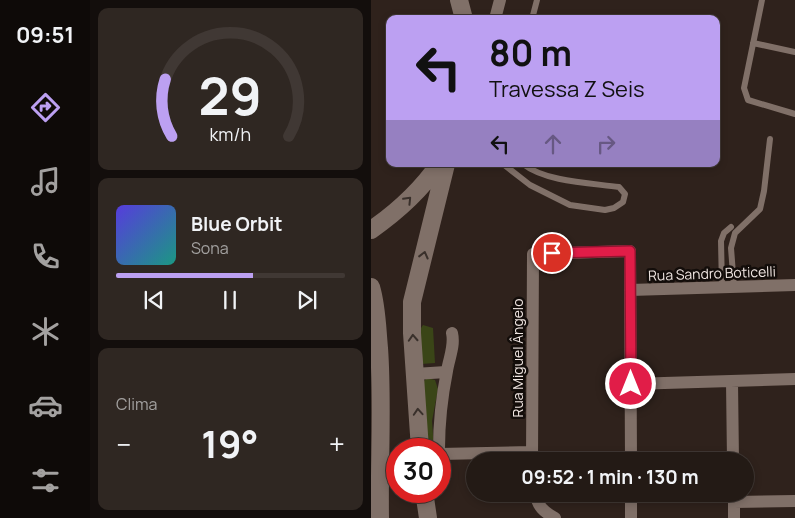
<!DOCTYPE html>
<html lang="pt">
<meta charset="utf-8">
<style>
:root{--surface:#231a15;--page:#2f2722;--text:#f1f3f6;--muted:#a3a1a0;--line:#403834;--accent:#bca0f2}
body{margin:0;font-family:Manrope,sans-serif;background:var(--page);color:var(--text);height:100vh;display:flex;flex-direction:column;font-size:19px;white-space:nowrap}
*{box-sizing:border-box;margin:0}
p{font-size:16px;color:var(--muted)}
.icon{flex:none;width:28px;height:28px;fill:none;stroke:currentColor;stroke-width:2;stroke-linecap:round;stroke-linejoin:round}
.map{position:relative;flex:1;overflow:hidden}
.side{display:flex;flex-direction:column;gap:8px;padding:8px;background:#130e0c;width:281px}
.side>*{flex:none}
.top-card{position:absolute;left:15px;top:15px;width:334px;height:152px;border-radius:10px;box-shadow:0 2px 8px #0003,0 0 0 1px var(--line);background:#bca0f2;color:#111;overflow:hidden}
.speed{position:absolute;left:15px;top:438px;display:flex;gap:10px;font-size:25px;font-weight:700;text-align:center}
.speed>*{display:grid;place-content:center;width:65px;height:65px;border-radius:50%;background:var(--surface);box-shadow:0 2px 8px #0003,0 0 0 1px var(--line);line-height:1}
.speed .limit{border:8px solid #d22;background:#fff;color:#111}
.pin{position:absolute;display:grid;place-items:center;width:42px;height:42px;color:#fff;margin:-21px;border:2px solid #fff;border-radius:50%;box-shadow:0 1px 5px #0007}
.me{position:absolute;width:55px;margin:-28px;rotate:0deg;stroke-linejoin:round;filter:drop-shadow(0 0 4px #0008)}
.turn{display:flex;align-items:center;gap:18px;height:105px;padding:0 20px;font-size:22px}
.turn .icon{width:65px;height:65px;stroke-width:2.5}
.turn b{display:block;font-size:35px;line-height:42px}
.lanes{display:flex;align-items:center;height:48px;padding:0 20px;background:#0003;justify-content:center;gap:25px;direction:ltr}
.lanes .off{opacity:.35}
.big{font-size:38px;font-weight:700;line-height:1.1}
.side .tile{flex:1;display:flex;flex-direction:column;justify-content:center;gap:8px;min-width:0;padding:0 18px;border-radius:10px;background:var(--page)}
.side .dial{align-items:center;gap:0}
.dial svg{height:130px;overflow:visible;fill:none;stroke:var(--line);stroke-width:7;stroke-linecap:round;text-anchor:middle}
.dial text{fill:var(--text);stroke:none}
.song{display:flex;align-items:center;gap:15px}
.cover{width:60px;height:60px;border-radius:8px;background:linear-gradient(135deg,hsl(250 70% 55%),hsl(170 70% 35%))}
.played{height:5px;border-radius:2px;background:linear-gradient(90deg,var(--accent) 60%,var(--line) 60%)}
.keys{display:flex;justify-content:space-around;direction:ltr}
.heat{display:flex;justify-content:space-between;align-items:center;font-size:28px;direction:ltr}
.trip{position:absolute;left:95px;top:452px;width:288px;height:50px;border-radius:25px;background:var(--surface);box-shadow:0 2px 8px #0003,0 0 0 1px var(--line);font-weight:700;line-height:50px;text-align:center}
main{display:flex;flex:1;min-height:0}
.dock{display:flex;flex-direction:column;width:90px;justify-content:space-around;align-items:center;background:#0e0a08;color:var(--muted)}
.dock .icon{width:35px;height:35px}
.dock .on{color:var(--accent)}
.dock b{font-size:22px;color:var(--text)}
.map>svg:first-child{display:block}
.green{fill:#3a4517}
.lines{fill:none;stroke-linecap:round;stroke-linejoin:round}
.lane{stroke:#807068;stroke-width:6}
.street{stroke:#807068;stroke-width:12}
.secondary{stroke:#807068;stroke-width:18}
.oneway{stroke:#39302b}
.route-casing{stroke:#92132f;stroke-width:12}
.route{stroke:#e11d48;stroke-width:9}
.labels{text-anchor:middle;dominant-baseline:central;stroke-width:5;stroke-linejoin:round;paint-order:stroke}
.street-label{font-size:14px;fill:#f0e6e2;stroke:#130d0a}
</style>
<main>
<nav class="dock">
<b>09:51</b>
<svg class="icon on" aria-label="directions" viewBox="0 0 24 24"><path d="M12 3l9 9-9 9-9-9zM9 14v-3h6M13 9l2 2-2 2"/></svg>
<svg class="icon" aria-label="music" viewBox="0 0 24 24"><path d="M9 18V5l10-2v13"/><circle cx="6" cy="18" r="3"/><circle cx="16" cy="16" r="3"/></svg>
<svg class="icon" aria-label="phone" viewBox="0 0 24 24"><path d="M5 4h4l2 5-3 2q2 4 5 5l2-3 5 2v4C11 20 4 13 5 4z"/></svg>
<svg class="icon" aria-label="climate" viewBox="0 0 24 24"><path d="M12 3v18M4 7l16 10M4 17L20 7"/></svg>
<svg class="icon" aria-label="car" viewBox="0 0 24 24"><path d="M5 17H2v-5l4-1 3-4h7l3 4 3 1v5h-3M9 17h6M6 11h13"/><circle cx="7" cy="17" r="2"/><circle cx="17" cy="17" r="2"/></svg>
<svg class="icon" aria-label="filters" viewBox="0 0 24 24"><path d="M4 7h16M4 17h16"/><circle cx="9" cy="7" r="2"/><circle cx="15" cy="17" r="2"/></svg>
</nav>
<section class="side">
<div class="tile dial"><svg viewBox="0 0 100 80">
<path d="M14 69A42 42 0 1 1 86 69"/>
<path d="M14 69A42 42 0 0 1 10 34" stroke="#bca0f2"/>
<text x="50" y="56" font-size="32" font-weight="700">29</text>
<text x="50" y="72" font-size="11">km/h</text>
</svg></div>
<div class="tile">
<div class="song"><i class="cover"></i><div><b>Blue Orbit</b><p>Sona</p></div></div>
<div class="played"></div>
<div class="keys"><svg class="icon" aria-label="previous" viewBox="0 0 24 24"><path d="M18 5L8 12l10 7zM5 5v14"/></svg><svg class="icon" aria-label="pause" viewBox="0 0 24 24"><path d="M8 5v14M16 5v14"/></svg><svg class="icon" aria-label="next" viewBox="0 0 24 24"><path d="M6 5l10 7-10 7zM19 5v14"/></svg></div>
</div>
<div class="tile"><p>Clima</p>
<div class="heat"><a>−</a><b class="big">19°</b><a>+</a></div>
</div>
</section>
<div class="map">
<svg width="424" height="518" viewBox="0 0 424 518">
<rect width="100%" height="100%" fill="#2f221c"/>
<path class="green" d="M52,325L62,328L64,363L50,364L48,331Z
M56,378L64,380L67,389L61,421L63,449H55L50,384Z"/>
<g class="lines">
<path class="lane" d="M391,0L373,88L377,100L424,114
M161,19L166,0
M382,43L424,52
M132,164L159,185L199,205L234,210L243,208L252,202L254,194L248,187C219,183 175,182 152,164
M351,287L350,241L353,233L360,227
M363,287L360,248L364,233L389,209L393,191L399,139"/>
<path class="street" d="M124,19L129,0
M259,290L424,285
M44,374L75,372
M361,382L362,461
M260,384L424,379
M68,449C68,423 71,396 76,371C78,358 84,346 81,333
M69,454L160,452
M161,461L162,254L259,251L260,461
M165,494C166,506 173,512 184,518
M363,502L424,501
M260,518V494
M363,518V496"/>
<path class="secondary" d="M88,0L93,19
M0,230C26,212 50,190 68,164
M0,287C6,307 6,327 8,348C12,405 8,461 9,518
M49,449L41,333V302L75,164
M53,491L57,518"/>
</g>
<defs><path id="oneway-chevron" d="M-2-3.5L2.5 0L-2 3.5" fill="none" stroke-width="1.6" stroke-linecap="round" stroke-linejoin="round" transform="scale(1.25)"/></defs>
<g class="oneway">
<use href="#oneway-chevron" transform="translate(37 200) rotate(-46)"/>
<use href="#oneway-chevron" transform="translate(53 255) rotate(-76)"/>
<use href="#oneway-chevron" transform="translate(42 338) rotate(-93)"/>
<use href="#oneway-chevron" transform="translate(47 412) rotate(-94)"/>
</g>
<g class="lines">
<g class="route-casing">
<path id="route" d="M181,253L259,251L260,384"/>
</g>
<use href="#route" class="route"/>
</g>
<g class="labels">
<g class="street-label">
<text transform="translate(341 273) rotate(-2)">Rua Sandro Boticelli</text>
<text transform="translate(146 358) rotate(-90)">Rua Miguel Ângelo</text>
</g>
</g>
</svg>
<div class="speed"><div class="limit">30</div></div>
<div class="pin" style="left:181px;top:253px;background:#d93025"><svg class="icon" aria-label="arrive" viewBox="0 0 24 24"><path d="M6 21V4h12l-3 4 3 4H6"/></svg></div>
<svg class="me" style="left:260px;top:384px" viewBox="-20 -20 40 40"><circle r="17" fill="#e11d48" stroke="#fff" stroke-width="3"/><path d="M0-11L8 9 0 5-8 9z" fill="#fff"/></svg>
<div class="trip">09:52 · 1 min · 130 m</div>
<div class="top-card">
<div class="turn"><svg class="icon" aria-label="left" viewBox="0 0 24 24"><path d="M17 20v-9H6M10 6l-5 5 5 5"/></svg><div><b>80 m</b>Travessa Z Seis</div></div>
<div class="lanes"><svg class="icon" aria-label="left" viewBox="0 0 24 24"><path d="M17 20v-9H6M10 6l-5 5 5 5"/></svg><svg class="icon off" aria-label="ahead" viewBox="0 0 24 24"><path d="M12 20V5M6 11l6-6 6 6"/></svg><svg class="icon off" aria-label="right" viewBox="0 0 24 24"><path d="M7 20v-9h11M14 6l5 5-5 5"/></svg></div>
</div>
</div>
</main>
